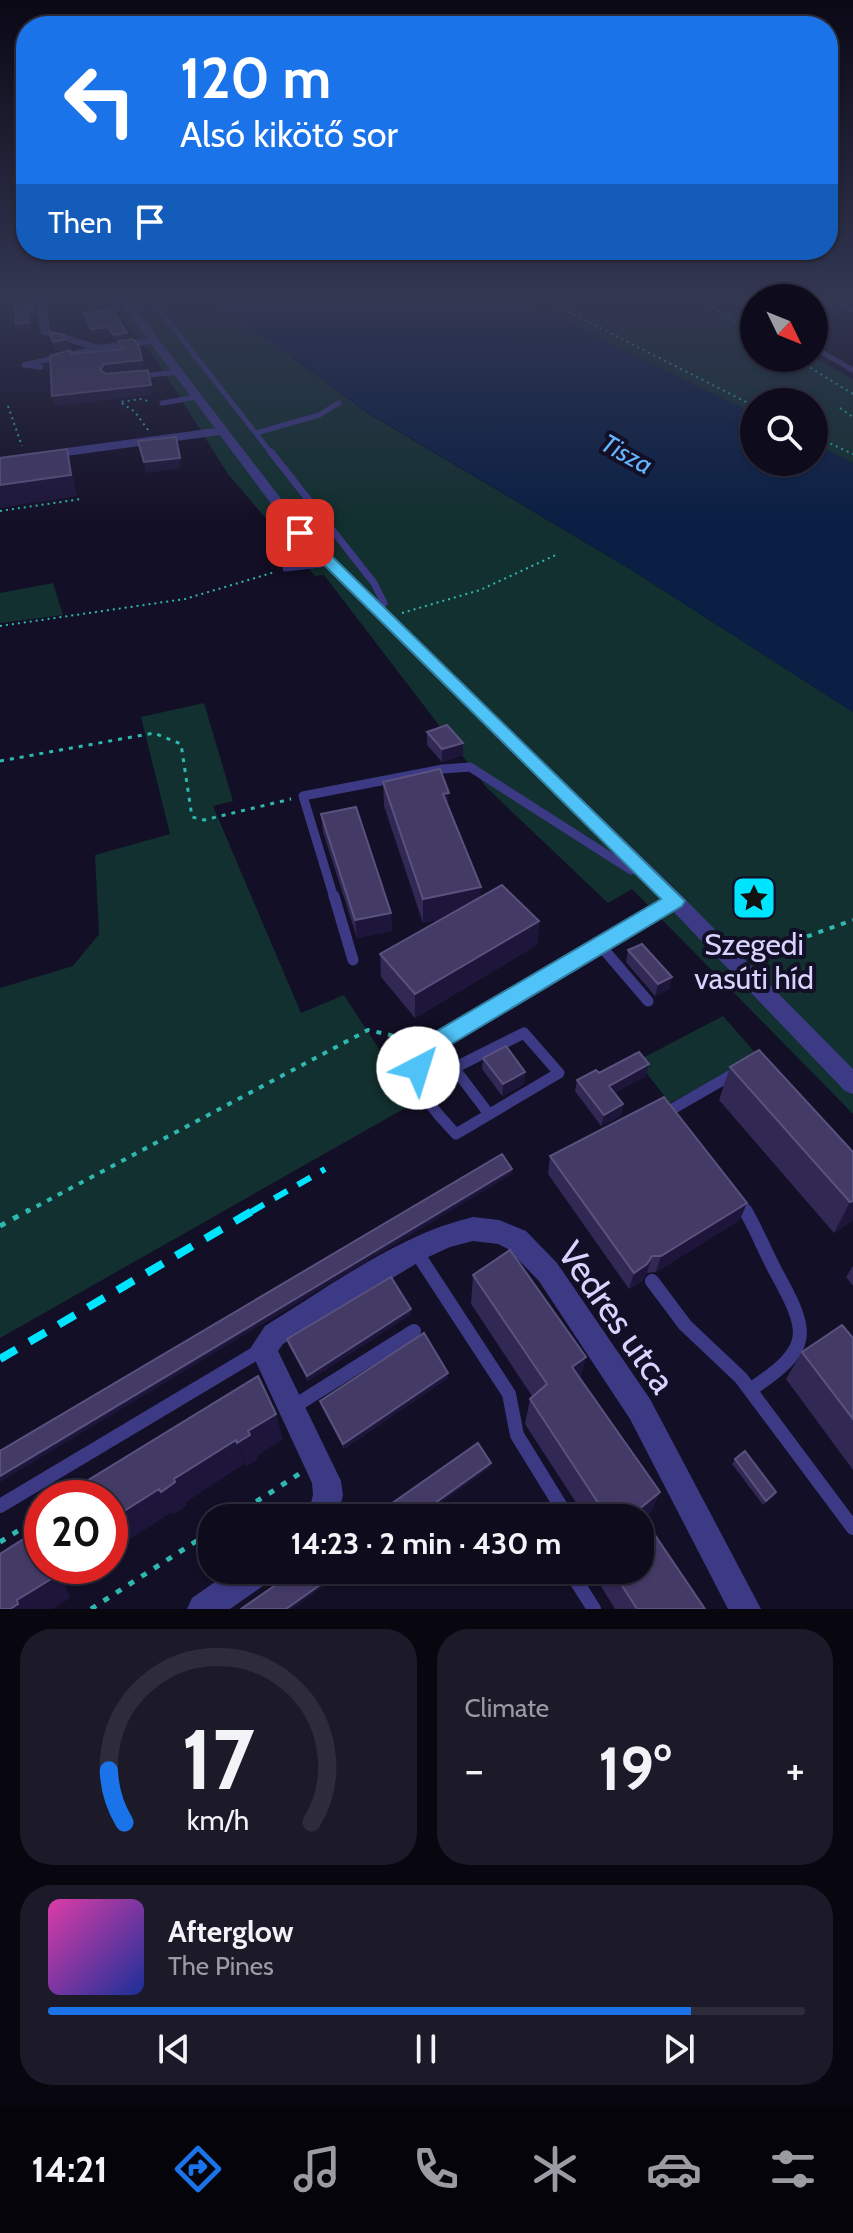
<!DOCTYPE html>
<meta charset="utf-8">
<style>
:root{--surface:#0e0b1c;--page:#1c1929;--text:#f1f3f6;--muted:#9b9ba3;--line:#2e2b3b;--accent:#1a73e8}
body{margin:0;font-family:Cabin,sans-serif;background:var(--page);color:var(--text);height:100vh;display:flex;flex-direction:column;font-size:30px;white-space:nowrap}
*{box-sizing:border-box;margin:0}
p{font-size:26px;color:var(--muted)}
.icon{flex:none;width:44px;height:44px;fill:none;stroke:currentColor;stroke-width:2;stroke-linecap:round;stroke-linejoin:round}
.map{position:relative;height:1609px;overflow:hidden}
.side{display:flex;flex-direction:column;gap:20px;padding:20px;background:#08060f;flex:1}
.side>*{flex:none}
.hud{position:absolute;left:16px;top:16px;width:822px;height:244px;border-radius:32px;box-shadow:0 2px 6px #0004,0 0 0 2px var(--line);background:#1a73e8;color:#fff;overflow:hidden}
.needle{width:52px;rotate:133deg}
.buttons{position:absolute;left:740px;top:284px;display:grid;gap:16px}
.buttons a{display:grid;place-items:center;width:88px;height:88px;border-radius:50%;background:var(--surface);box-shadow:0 2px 6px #0004,0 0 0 2px var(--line);font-size:40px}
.speed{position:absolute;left:24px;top:1480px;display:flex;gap:16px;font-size:40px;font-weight:700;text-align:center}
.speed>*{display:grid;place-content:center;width:104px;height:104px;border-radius:50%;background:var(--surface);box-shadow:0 2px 6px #0004,0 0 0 2px var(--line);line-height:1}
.speed .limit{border:12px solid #d22;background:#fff;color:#111}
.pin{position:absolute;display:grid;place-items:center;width:68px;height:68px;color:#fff;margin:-34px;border-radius:16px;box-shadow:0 4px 12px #0006}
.me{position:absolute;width:88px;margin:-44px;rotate:40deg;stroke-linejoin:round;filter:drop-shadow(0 0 6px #0008)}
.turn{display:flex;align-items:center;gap:28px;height:168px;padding:0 32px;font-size:36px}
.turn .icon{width:104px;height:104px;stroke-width:2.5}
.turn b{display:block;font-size:56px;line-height:68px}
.then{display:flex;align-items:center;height:76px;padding:0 32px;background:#0003;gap:16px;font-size:30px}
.big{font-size:60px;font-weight:700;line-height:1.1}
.side .tile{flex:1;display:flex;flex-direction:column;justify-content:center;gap:12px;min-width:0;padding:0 28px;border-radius:32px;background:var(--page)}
.side .dial{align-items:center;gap:0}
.dial svg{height:208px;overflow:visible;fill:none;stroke:var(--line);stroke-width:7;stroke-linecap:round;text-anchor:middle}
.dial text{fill:var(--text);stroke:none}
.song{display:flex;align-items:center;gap:24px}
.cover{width:96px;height:96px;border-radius:12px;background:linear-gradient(135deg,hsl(320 70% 55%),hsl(230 70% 35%))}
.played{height:8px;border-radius:4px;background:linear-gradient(90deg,var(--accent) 85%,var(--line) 85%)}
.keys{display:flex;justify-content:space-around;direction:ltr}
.heat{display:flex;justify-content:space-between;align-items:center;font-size:44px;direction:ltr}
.side .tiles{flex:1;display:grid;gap:20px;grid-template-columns:1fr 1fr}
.tile:last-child{grid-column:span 2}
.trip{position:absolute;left:198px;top:1504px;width:456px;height:80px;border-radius:32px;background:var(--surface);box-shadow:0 2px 6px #0004,0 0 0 2px var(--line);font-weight:700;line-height:80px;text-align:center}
.tabs{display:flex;height:128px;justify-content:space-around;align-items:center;background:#06040b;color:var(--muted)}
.tabs .icon{width:56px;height:56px}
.tabs .selected{color:var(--accent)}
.tabs b{font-size:36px;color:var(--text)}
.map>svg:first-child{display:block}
.green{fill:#12302f}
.water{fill:#0a1f44}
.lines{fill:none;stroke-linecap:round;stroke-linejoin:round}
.path-far3{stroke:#2fb8b0;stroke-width:2;stroke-dasharray:2 4;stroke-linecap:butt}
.path-far2{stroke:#2fb8b0;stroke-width:3;stroke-dasharray:4 6;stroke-linecap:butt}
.path-far1{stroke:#2fb8b0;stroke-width:4;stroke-dasharray:5 7;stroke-linecap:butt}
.path{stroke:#2fb8b0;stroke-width:5;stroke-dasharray:6 9;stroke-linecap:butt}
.service-far4{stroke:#3d3a85;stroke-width:5}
.service-far3{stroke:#3d3a85;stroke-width:7}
.service-far2{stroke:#3d3a85;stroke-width:9}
.service-far1{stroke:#3d3a85;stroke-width:11}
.service{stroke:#3d3a85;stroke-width:14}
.minor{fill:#3d3a85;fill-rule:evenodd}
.rail-far1{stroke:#00e5ff;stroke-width:6;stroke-dasharray:15 12;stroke-linecap:butt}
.rail{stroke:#00e5ff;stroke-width:8;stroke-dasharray:19 15;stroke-linecap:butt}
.wall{fill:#312854}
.shaded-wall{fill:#1d163a}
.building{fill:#433a66;stroke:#5a527e;stroke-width:2}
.route{fill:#4fc3f7;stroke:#337fa1;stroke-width:2}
.labels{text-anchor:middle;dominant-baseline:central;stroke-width:8;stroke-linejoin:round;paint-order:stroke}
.far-water-label{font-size:26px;font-style:italic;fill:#62b6ff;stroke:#130f26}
.poi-label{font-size:30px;fill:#d9d4ff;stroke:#130f26}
.near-street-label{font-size:36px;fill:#d9d4ff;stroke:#130f26}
</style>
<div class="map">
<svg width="853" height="1609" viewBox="0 0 853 1609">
<rect width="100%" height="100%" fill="#130f26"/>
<path class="green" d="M105,298H210L369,414L630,569L853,712V1114L632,889L608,903L487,788L324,575L315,576L228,474L155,358Z
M518,298H716L754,321V358L814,357L853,380V463L814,444V402H754V414Z
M53,583L63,615L0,623V593Z
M204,703L233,801L213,806L301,1013L344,995L414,1103L0,1338V988L73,966L99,934L95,855L170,834L141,717Z
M723,1016L758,1056L670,1103L637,1061Z"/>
<path class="water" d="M210,298H518L754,414V462H814V444L853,463V712L630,569L369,413Z"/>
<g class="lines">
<path class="path-far3" d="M541,298L754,406
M697,298L754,333
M795,358L853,394
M8,406L22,446
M840,408L853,417
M148,430L135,412L120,402L141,399L151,402
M814,436L853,454
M0,511L81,499
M402,613L480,590L558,554
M0,626L185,599L275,572"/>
<path class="path-far2" d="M0,761L154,733L181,744L192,817L204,820L291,799"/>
<path class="path-far1" d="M750,954L761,953L853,920
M26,1212L368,1030L417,1041"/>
<path class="path" d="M0,1226L29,1210
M231,1518L299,1474
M0,1542L42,1516
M91,1609L212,1531"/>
<path class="service-far4" d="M150,298L272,454
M731,298L754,312
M831,298L853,310
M814,348L853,370
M41,367L24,365L98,348
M139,376L178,372
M162,403L197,397
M256,433L319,415L339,403"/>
<path class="service-far3" d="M271,452L374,583L384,603L377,609
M286,568L329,563"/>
<path class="service-far2" d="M334,898L303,796L443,769L470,767L631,870L640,867"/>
<path class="service-far1" d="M334,896L353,960
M600,945L648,1001
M667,1112L735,1073
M489,1114L454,1068L524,1033L559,1073L456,1134C433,1109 409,1087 425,1052L675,901
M739,1202L746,1212"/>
<path class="service" d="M745,1210C757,1230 765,1252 776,1272C810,1334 813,1348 750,1390
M417,1253L509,1394L517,1435L568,1518
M652,1281L685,1325L741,1378L853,1528
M293,1407L414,1331
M0,1506L263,1349
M576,1570L575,1579L594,1609"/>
<path class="minor" d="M35,298H45L50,330L98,345L147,338L117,298H127L305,530L682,896L853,1069V1094L845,1091L668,906L295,536L220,435L0,465V457L215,428L151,344L98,351L41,334Z
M473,1217L499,1220L526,1231L557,1263L650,1399L761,1609H728L630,1419L539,1281L508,1249L498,1244L473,1241L450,1247L424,1259L283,1344L278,1351L341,1481L343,1495L337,1518H307L313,1495L312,1483L250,1349L265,1326C329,1287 399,1234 473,1217Z
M232,1570H274L270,1581L230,1609H187L192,1598Z"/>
<path class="rail-far1" d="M251,1212L325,1169"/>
<path class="rail" d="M0,1359L254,1210"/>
</g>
<path class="wall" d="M809,298H830L829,303L821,304L814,300V298Z
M427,732L463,743V755L442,762L427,745Z
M383,782L448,808L480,897L539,921L537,945L415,1018L381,977L380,954L442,919L423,923L384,806Z
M321,814L391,913L392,931L357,938L323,832Z
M628,950L672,977L669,989L655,996L626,962Z
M483,1058L525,1072L524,1084L502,1096L482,1069Z
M730,1067L853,1152V1220L834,1233L719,1100Z
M599,1073L646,1076L614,1093L623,1104L621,1116L601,1126L575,1091L577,1080Z
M550,1156L740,1220L656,1272L647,1273L642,1281L629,1289L548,1174Z
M853,1266V1286L846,1277Z
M473,1275L586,1357L580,1378L660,1492L649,1515L644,1519L705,1609H615L591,1570H640V1518H586L525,1424L530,1399L532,1396L471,1304Z
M411,1309V1314L308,1381L288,1344L287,1339Z
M853,1338V1470L786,1379L802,1352Z
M448,1373V1378L344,1449L321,1405L320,1401Z
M735,1459L776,1492L763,1505L732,1464Z"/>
<path class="shaded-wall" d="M32,298L35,318H30L31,329L18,330L16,324Z
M823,298H830L829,303L821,304Z
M108,327L109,332L92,334L91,329Z
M127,333L128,338L113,340V335Z
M67,339L69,349L56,352L53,342Z
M142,360L143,370L106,374L102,380L100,370L104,364Z
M151,385L152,395L55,406L52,396Z
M67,449L77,496L0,508V485Z
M180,458L181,468L146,473L144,462Z
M463,743V755L442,762V749Z
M449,793L448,816L443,794Z
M481,887L480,911L423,923V899Z
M391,913L392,931L357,938L355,920Z
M539,921L537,945L415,1018V994Z
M672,977L669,989L655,996L658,984Z
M649,1064L646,1076L606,1097L609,1086Z
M525,1072L524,1084L502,1096L503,1084Z
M623,1104L621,1116L601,1126L604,1115Z
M512,1169V1174L0,1482V1476Z
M853,1201V1220L834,1233L850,1202Z
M747,1203L740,1220L656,1272L661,1256Z
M652,1256L647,1273L642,1281L629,1289L634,1273Z
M411,1309V1314L308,1381L307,1376Z
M586,1357L579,1384L572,1367Z
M448,1373V1378L344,1449L343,1444Z
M276,1414L283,1439L257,1456L258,1459L246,1467L237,1443L248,1431Z
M236,1440L244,1464L186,1502L187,1505L173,1515L172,1512L110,1552L112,1555L110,1556V1520Z
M491,1463L490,1468L420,1518H414Z
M660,1492L649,1515L640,1522L638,1510Z
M47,1566H93L64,1582L70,1598L53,1609H10Z
M341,1570H347L292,1609H286Z"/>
<path class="building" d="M14,298H32L34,311L28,312L29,322L16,324Z
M112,309L127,333L113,335L108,327L91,329L84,313Z
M50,332L65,335L67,339L53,342Z
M133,339L139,346L142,360L104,364L100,370L106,374L148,370L151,385L52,396L50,356L70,350L71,354L123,349L118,341Z
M176,437L180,458L144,462L138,441Z
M67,449L71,475L0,485V458Z
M447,725L463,743L442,749L427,732Z
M440,769L449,793L443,794L481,887L423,899L383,782Z
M356,807L391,913L355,920L321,814Z
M502,885L539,921L415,994L380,954Z
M642,944L672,977L658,984L628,950Z
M506,1046L525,1072L503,1084L483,1058Z
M759,1050L853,1152V1201L850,1202L730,1067Z
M639,1052L649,1064L609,1086L623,1104L604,1115L577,1080L596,1070L599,1073Z
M664,1097L747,1203L661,1256H652L647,1264L634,1273L550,1156Z
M502,1154L512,1169L0,1476V1451Z
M510,1250L586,1357L572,1367L660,1492L638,1510L705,1609H637L612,1570H640V1518H608L530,1399L547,1384L473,1275Z
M391,1277L411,1309L307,1376L287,1339Z
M842,1325L853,1338V1419L802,1352Z
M424,1333L448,1373L343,1444L320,1401Z
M258,1376L276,1414L248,1431L250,1435L237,1443L236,1440L174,1479L175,1482L161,1492L159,1489L110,1520V1498H59Z
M478,1443L491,1463L414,1518H371Z
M745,1451L776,1492L766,1501L735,1459Z
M42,1508V1566H47L51,1579L17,1600L18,1604L10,1609H0V1554L36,1531L31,1515Z
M297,1570H341L286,1609H241Z"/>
<linearGradient id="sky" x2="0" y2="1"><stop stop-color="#0a0815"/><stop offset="0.57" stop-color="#333752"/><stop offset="1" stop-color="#333752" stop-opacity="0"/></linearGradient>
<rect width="853" height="523" fill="url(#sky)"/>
<path class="route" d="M300,529L305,530L685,901L682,906L440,1051C429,1062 429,1081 410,1074L407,1068L417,1045L425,1038L661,899L295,536L293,533Z"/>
<defs>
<g id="sight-square" transform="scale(2.3)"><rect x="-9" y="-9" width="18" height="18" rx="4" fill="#00e5ff" stroke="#130f26"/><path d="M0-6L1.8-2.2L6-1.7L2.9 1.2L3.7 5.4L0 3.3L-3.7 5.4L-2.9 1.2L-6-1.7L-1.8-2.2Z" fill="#111"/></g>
</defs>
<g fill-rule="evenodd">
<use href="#sight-square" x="754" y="898"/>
</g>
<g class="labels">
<g class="far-water-label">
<text transform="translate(627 454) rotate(29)">Tisza</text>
</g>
<g class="poi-label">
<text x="754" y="944">Szegedi<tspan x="754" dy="34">vasúti híd</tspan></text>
</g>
<g class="near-street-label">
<text transform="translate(617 1317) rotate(55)">Vedres utca</text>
</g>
</g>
</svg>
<div class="buttons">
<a><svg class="needle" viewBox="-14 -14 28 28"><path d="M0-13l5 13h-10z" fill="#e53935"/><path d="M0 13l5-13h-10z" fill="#9b9ba3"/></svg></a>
<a><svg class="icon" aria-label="search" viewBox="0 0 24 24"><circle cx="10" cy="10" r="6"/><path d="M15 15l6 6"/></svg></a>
</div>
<div class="speed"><div class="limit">20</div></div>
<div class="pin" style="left:300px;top:533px;background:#d93025"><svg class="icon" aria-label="arrive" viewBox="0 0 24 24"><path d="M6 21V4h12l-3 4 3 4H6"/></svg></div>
<svg class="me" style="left:418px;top:1068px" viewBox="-20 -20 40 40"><circle r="19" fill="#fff"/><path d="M0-13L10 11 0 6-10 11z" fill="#4fc3f7"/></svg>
<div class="trip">14:23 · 2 min · 430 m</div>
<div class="hud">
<div class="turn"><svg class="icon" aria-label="left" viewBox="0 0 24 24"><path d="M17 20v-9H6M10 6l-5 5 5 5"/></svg><div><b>120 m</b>Alsó kikötő sor</div></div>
<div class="then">Then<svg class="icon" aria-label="arrive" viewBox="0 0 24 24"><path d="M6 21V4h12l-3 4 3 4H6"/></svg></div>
</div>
</div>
<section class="side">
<div class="tiles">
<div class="tile dial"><svg viewBox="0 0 100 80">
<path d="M14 69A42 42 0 1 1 86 69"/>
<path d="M14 69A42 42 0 0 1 8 49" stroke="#1a73e8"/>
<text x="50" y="56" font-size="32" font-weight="700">17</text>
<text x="50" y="72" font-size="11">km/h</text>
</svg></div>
<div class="tile"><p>Climate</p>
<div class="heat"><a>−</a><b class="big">19°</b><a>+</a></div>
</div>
<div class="tile">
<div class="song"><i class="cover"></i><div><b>Afterglow</b><p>The Pines</p></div></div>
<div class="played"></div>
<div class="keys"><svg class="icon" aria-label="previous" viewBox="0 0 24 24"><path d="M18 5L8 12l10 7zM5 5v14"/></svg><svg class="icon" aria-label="pause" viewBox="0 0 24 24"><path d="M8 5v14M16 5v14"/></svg><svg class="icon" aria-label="next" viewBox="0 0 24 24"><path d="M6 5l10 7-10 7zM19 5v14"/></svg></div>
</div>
</div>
</section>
<nav class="tabs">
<b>14:21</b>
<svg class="icon selected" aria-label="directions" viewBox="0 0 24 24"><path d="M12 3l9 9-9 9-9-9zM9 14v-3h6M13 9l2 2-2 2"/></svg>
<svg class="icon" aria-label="music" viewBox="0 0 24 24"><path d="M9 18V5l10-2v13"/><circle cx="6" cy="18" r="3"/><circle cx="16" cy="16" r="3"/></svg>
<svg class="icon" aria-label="phone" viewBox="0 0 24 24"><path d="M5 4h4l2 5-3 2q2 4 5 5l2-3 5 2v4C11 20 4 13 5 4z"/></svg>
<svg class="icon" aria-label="climate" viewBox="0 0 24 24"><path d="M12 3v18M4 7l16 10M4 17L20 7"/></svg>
<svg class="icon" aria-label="car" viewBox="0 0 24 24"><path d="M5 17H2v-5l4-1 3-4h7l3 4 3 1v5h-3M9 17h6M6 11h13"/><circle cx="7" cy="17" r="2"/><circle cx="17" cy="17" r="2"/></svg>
<svg class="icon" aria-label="filters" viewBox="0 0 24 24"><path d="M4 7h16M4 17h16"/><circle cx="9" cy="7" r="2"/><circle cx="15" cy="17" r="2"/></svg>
</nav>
